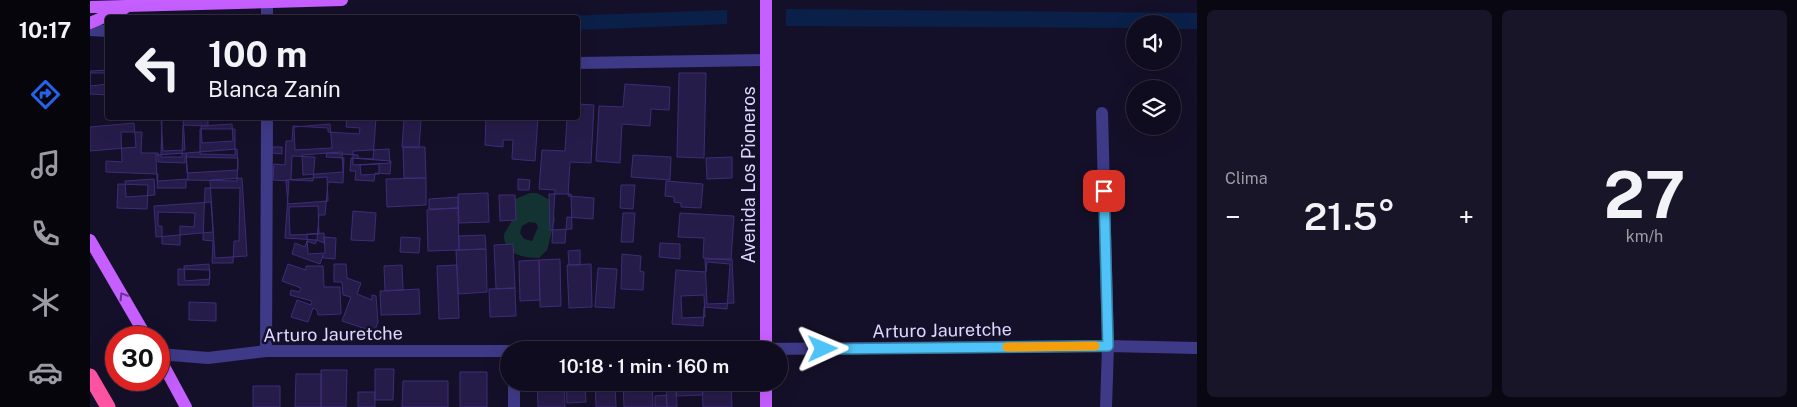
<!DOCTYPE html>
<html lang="es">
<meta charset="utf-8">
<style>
:root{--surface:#100c1f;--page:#191528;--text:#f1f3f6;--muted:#9c9ba4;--line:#302c3d;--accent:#2563eb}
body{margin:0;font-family:"Public Sans",sans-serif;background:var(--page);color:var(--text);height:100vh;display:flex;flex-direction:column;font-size:19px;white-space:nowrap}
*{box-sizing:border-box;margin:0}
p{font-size:16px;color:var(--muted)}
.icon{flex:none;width:28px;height:28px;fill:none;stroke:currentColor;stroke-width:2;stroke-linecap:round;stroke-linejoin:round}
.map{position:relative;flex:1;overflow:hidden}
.details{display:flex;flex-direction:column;gap:10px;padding:10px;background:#090711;width:600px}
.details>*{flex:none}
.hud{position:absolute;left:15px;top:15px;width:475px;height:105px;border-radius:5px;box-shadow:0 5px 20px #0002,0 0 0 1px var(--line);background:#100c1f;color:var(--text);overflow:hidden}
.controls{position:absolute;left:1036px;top:15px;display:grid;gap:10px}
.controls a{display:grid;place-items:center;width:55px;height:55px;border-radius:50%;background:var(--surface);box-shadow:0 5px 20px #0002,0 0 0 1px var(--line);font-size:25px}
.speed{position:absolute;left:15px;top:326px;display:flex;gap:10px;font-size:25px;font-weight:700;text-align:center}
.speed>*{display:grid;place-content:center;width:65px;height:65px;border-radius:50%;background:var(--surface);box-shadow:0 5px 20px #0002,0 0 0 1px var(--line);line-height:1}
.speed .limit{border:8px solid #d22;background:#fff;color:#111}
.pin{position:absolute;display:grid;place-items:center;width:42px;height:42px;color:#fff;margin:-21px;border-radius:10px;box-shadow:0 2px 8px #0006}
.me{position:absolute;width:55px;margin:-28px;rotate:89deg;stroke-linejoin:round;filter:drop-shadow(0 0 4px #0008)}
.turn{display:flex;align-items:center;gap:18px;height:105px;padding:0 20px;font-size:22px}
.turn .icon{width:65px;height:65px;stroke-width:2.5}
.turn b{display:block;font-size:35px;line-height:42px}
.big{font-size:38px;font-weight:600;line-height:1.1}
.details .widget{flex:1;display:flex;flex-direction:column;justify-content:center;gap:8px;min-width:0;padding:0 18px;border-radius:8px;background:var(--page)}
.details .dial{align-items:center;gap:0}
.dial b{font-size:65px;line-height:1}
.heat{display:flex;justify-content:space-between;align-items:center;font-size:28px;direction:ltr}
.details .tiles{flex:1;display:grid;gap:10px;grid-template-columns:repeat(2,1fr)}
.trip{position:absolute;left:410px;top:341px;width:288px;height:50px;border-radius:25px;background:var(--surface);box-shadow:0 5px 20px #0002,0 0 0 1px var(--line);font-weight:600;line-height:50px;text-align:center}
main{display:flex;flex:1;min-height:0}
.tabs{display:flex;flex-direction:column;width:90px;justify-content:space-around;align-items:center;background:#06050c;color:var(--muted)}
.tabs .icon{width:35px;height:35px}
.tabs .on{color:var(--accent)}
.tabs b{font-size:22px;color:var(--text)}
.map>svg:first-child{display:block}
.green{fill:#133332;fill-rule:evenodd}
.water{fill:#0a2048}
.building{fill:#261c4a;stroke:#3d2d76;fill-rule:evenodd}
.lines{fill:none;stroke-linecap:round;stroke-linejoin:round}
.minor{stroke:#3f3a88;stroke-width:12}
.major{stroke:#c65fff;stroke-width:12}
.highway{stroke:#ff53a3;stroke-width:15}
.oneway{stroke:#653489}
.route-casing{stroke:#337fa1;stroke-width:12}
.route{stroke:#4fc3f7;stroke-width:9}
.slow{stroke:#f59e0b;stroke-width:9}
.labels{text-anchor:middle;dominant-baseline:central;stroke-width:5;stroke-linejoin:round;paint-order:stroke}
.street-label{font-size:18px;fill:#ddd8ff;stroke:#151029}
</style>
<main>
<nav class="tabs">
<b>10:17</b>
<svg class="icon on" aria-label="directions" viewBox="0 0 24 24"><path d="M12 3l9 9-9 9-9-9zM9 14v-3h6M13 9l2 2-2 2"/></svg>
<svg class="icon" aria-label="music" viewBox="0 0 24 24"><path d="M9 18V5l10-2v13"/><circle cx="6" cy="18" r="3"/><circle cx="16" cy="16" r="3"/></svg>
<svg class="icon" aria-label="phone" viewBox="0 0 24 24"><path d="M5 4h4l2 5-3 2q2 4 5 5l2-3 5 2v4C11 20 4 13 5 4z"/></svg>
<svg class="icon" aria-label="climate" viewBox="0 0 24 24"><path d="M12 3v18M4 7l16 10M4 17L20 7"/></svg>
<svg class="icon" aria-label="car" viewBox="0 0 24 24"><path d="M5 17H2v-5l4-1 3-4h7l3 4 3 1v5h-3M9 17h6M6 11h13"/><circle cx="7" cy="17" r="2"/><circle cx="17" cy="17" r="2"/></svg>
</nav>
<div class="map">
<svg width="1107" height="407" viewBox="0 0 1107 407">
<rect width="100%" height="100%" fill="#151029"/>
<path class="green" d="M440,193H447L458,199L461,201L465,220L457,250L449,258C433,258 413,254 414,234L426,214L423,207V200ZM439,222L446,223L448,227L442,241L434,239L430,233L432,226Z"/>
<path class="water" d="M696,9L1107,13V29H1083L1082,24H1045V28L696,26Z
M637,10V24L488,30V18L445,17Z"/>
<path class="building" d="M18,70V84L0,86V71Z
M0,73H18V95L0,94Z
M589,73H616L614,158L587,157Z
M535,84L580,87L579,110L561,109L560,126L532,124L530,163L506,161L509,106L533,107Z
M488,104L504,105L501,163L480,162L478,196L504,198L503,219L477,217L475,243H462L465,190L449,189L452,150L475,151L477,118H488Z
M71,118H93L95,150L73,151Z
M72,118H118V126L93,125L92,157H71Z
M257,118H286L283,159L268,158V155L237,153L236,157L254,158L253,183L238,182L235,215H229L227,240L195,238L199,181L183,180L184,164L195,165L196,141H202L203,126L238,128V132L269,134L270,128L256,127ZM202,156L225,157L223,181L201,180Z
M396,118H448L445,161L422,159L423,140H413V147L395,145Z
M314,119L331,120L329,148L312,147Z
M44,123L46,147L0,151V127Z
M142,124L143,141L112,143L111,126Z
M240,124L242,148L205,150L204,127Z
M110,129H145V155L110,154Z
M31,132H52L51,153H68V162L95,163V157L148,158L147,181L96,180V188H67L68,174L16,172V161L32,162Z
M182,147H192V154L182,153Z
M313,147H335L336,178H314Z
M147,149L148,170L97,173L96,153Z
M299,149L300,163L263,165V151Z
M252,152L253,172L213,175L212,155Z
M96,153L98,179L67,181L66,155Z
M543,155L581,157L580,180L541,177Z
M642,157V178L617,179L616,158Z
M261,158L301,161L300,174L285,173L284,181L265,180L266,171H260Z
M289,164V174L271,175L270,165Z
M237,177L238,201L198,204L196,180Z
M152,178L157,256L125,258L120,180Z
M336,178V205L297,207L296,179Z
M64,179L65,195L36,197L35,181Z
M428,179L440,180L439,190H428Z
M576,181L613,184L611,208L591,207V203L584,202V197L575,196Z
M28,184L58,185L57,209L27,208Z
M531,185H545L543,209L530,208Z
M115,188H150L149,241H144L143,263H122L123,241L113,240Z
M398,193L399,222L369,223L368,194Z
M459,194H481L482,229L460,230Z
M409,195H425L426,220L410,221Z
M368,197V208L339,209V199Z
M121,202L123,232L66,237L64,206Z
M228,206L229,234L200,235L199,207Z
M368,208L369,250L338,251L337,210Z
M263,211L286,213L284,241L261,240Z
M68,212L105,213L104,227L90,226V245L72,244V226H68Z
M533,213H545L543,242H531Z
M590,213L644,216L641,260L613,258L614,238L588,237Z
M234,233L235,253L218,254L217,234Z
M395,235L396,249L369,250V236Z
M234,237L246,238L245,259L233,258V255L230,264L202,254L205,243L215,247L217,241L225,244L227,240L234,243Z
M311,237L330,238L329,253L310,252Z
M570,243L590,244V259L569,257Z
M423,244L425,288L406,289L404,245Z
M396,249L397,292L368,294L366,250Z
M490,250V265H479L478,251Z
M532,254L551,256L550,271L554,272L553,290L531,289Z
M470,259L471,306L450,307L449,260Z
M615,259H642L644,303L617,304Z
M449,260L450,300L430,301L429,261Z
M617,262L640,264L637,309L614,307L613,326L582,324L586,270L616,272Z
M119,264L120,279L95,281L94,266Z
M198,264L216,270V266H233L234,287H250L251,314L228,315L227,310L223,308L218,322L201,317L207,300L221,305L222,301L200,295L201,290L209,292L211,288L192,281Z
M244,264H256L257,278L271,283L267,294L282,300V295L286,296L288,322L283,335L275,332L276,329L252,321L261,297L253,295L252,282H244Z
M501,264L502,307L479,308L477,265Z
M312,265L313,290L295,291L294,266Z
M367,265L369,318L349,319L347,266Z
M508,268L527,269L524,308L505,307Z
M88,269L120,270L119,285H88Z
M425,288L426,316L400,317L399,289Z
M329,289L330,314L291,315L290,291Z
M614,295L615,317L592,318L591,296Z
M99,302L126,303V321L99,320Z
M285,369H304L303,400H285Z
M231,370H257L256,407H231Z
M370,372H397V407H370Z
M206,374H231V407H205Z
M313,381H358V407H312Z
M447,382H474L475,407H448Z
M476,382H495L496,402L477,403Z
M505,382H525L526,407H506Z
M533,382H562L563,407H534Z
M576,382H586L587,407H577Z
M586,382H612L613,395L586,396Z
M612,382H641L642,407H613Z
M163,386H190V407H163Z
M268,392H285V407H268Z
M576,395L577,407H565V396Z"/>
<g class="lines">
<path class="minor" d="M177,18V2
M0,30L18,31
M488,63L676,60
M1012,113L1018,346L1016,407
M568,350L1018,346L1107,348
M176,351L177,118
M69,354L118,358L176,351H419
M424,382V407"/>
<path class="major" d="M0,7L252,0
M0,23L35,8
M0,240L57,338
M676,350V0
M69,357L96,407
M676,407V382"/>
<path class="highway" d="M0,376L18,407"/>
</g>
<defs><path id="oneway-chevron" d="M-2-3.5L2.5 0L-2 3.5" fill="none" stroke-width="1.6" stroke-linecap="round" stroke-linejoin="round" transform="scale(1.25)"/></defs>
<use class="oneway" href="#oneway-chevron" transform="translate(33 296) rotate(-121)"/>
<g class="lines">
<g class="route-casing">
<path id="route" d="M733,349L1018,346L1014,191"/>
</g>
<use href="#route" class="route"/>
<path class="slow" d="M917,347L1005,346"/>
</g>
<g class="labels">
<g class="street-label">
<text transform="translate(658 175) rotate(-90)">Avenida Los Pioneros</text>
<text transform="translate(852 330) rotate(-1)">Arturo Jauretche</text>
<text transform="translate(243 334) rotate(-1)">Arturo Jauretche</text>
</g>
</g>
</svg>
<div class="controls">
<a><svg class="icon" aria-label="sound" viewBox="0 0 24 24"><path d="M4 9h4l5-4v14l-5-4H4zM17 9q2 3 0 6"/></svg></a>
<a><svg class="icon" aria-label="layers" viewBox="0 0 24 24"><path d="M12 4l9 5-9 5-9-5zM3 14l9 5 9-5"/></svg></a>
</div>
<div class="speed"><div class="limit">30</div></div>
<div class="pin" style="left:1014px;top:191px;background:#d93025"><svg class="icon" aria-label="arrive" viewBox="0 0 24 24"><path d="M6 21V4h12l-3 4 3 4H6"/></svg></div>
<svg class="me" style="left:733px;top:349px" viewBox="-20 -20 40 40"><path d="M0-17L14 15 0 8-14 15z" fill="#4fc3f7" stroke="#fff" stroke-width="4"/></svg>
<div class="trip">10:18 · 1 min · 160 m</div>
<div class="hud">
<div class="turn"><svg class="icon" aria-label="left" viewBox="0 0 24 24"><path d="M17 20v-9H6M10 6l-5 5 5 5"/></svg><div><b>100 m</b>Blanca Zanín</div></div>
</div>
</div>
<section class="details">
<div class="tiles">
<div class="widget"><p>Clima</p>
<div class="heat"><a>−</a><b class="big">21.5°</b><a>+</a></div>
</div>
<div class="widget dial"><b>27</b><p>km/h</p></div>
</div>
</section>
</main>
